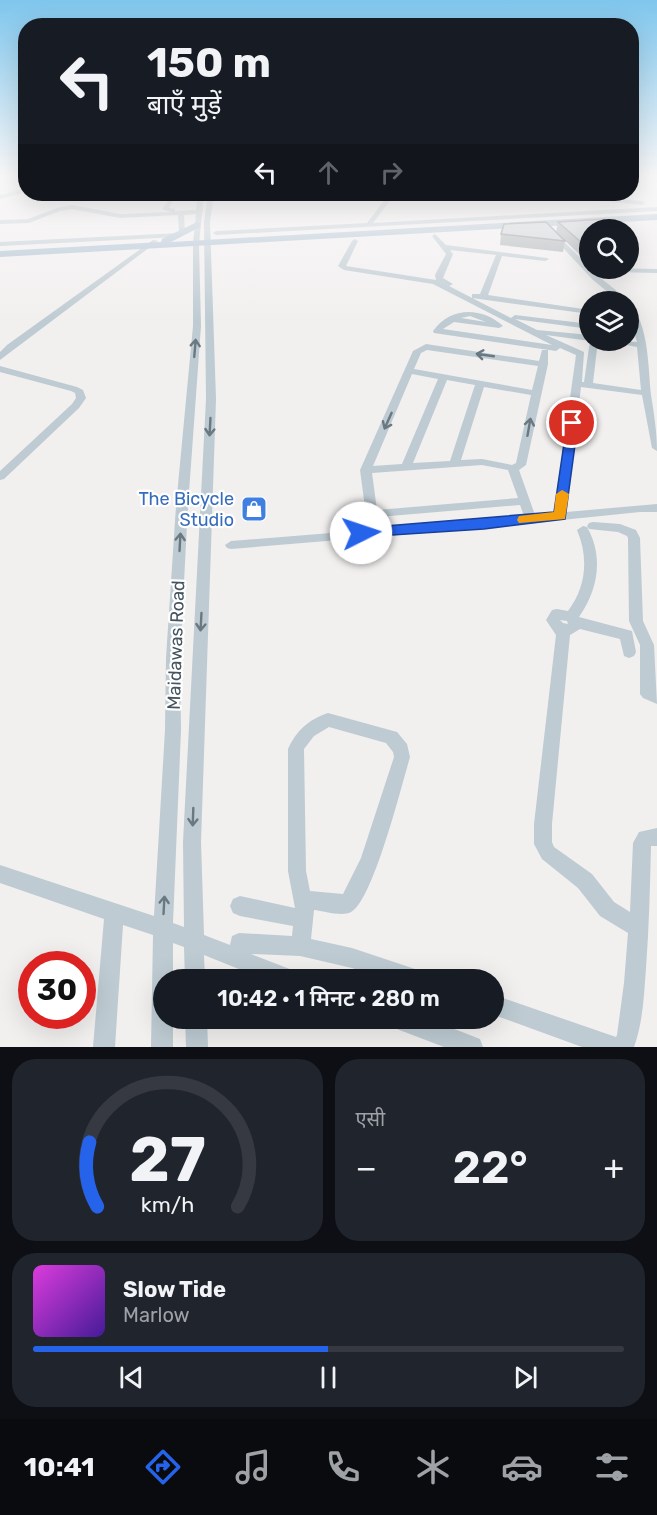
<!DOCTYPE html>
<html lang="hi">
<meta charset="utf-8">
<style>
:root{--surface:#171b24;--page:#20242c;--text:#f1f3f6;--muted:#9ea1a6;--line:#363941;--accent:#2563eb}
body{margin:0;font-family:Rubik,"Noto Sans Devanagari",sans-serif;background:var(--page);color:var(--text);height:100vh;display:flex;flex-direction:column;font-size:22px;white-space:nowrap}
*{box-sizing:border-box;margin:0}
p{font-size:20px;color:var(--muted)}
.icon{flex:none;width:33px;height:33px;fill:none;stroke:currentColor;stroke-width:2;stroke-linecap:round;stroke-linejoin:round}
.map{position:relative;height:1047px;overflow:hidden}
.side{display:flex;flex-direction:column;gap:12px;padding:12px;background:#0d0f14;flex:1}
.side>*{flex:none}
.banner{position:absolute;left:18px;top:18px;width:621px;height:183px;border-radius:24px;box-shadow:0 6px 24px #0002;background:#171b24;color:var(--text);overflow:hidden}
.buttons{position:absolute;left:579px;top:219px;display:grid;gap:12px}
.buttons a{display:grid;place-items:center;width:60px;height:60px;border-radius:50%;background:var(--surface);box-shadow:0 6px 24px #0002;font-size:30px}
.speed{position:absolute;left:18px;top:951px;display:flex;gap:12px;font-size:30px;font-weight:700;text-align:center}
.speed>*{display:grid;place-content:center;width:78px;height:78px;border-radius:50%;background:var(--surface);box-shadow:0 6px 24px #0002;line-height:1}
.speed .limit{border:9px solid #d22;background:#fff;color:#111}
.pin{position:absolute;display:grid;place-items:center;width:51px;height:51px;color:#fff;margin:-26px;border:3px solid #fff;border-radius:50%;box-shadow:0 2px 6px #0007}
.me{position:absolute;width:66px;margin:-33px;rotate:86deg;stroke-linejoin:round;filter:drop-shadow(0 0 4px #0008)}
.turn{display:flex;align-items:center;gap:21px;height:126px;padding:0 30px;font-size:27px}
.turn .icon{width:78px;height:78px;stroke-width:2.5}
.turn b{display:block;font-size:42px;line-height:51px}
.lanes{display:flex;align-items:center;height:57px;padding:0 30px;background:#0003;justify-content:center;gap:30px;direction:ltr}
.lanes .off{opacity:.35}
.big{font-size:45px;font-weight:600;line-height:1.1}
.side .widget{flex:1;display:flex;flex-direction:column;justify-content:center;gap:9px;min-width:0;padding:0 21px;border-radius:24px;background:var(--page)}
.side .dial{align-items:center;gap:0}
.dial svg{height:156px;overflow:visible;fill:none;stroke:var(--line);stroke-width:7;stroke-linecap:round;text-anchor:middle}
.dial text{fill:var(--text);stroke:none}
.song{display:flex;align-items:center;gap:18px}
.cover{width:72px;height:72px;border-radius:9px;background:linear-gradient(135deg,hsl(300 70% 55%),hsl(260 70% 35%))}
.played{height:6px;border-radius:3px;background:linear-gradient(90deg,var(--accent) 50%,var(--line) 50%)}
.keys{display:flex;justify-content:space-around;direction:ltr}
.heat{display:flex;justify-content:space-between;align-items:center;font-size:33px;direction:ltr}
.side .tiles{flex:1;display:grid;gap:12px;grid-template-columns:1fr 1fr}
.widget:last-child{grid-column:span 2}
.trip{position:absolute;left:153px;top:969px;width:351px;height:60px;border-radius:30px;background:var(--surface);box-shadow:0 6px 24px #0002;font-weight:600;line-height:60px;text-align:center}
.menu{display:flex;height:96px;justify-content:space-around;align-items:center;background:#090b0e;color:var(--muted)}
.menu .icon{width:42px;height:42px}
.menu .current{color:var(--accent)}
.menu b{font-size:27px;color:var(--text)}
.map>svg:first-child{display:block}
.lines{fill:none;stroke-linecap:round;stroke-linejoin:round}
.minor{fill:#becbd2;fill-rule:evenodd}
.major{fill:#acc0d1;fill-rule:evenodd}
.wall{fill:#aeb1b6}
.building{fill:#caced4;stroke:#8d9094;stroke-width:1.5}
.oneway{stroke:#697881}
.route{fill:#2563eb;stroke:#184099;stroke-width:1.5}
.slow{fill:#f59e0b}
.labels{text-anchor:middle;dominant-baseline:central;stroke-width:4.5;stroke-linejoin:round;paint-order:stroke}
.shop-label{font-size:18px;fill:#366cbe;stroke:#fff;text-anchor:end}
.street-label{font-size:18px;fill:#45545e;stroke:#fff}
</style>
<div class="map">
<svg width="657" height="1047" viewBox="0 0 657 1047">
<rect width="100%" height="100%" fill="#f2efef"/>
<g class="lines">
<path class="minor" d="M640,175H657V178Z
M26,188V192L0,199V195Z
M157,194H164L174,198L169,208L175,209V211L196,210L198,194H204L199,244L201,326L188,506L180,658L181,730L173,923L184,927L183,842L206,399L204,222L208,194H214L210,222L216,399L201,842L204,935L230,945L232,936L239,933L292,936L293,926L240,916L233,913L230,906L233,899L240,896L295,908L288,871V749C297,730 308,720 328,713L397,732L407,744L410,757C402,784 373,901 351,912C342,917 324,911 314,910L311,939L352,948L418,970L425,973L428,980H386L352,968L300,956L251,954L300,973L303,980H266L204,955L205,980H185L184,947L173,943V980H164V1018H173V1047H151L153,935L123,925L115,1047H93L104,919L0,883V865L154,916L165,730L166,658L176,506L193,326V244L196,214L184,215L185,233L178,237L0,246V242L179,233L178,215L120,218L72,209L60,211L29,223L0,224V220L28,219L57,208L72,205L120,214L171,212L162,209L169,200ZM329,727L386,743L393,752L394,757L361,858L343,894L310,891L306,871L304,749L314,736Z
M389,194H395L373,223L657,207V211L216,235L213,233L216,231L367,223Z
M604,198L642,201L645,203L642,205L602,201Z
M435,234L446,245L547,258L549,259L545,261L502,256L488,295L590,310V314L472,298V294H480L496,255L450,250L453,254L443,278L453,284L449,286L511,318L515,315L590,324V329L515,319L537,330L590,335V340H598L593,383L641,390L637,347L600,340L637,342L628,312V303H631C649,330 648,364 651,395C654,414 657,432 657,451L652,448L642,395L581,387L566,512L657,504V512H640L484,528L231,549L227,548L225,545L231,541L368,530L360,470L413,351L426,344L539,361L542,350H548V364L526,465L519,470L535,515L554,513L576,355L560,348L556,351L434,333L433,331C451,306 482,307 503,326L499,328L454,322L443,329L552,345L433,284L344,270L338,266L352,241L355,239L358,241L346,266L436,280L435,275L446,254L432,236ZM470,316L486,322L461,318ZM546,335L590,341L584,382H582L584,352ZM427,350L538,366L532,390L414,369L421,353ZM412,374L438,379L402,464L373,466ZM447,380L475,385L450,461L413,463ZM484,387L531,395L516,463L512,465L482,459L461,460ZM482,465L508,470L518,498L377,510L372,473ZM520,505L524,516L380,529L378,517Z
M552,234H556L594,271L610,268L657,269V273L614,272L597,275L628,300L629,302H620L593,280L552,236Z
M153,240L158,241L0,360V352L7,345Z
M0,366L77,387L83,390L86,398L79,408L4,479L0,480V471L72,404L76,398L75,393L71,391L0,372Z
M593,522L620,524L636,530L640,538L643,621L654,645L657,704L643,698L640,694V645L629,621L628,538L627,536L618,532L589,529L587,526L589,523Z
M583,526L587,527C604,557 598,590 579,617L632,631L636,652L634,656L629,658L624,656L620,639L580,629L570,635L552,824V842L554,847L592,874L614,902L630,912L633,843L639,832L657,828V846H651C650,887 649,928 646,968C644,995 643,1022 634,1047H582L494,1015V995L616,1037L617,1035L624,983L628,933L600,916L578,888L542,859L534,844V824L556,635L546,620L552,610L557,609L568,611C586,587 589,558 577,530ZM560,620L567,621L568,624L563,623Z
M185,1018H207L208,1047H186Z
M387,1018H426L480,1039L483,1047H444L389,1026Z"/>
<path class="major" d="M657,214V220L0,257V251L161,242L162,239L197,222L200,223V227L171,242Z"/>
</g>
<path class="wall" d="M558,222L590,230V256L579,254L556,232Z
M501,234L565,241L563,252L500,245Z"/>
<path class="building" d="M605,219L603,230H590V244L582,243L558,222Z
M546,222L565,241L501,234L504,224Z"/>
<defs><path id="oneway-shaft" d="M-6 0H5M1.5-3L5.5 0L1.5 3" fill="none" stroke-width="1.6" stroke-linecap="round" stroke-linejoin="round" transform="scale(1.5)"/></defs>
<g class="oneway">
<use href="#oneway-shaft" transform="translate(195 348) rotate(-85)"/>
<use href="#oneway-shaft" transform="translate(485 355) rotate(-172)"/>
<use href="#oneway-shaft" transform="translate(388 421) rotate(114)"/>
<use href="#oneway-shaft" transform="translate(210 427) rotate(93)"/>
<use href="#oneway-shaft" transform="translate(529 427) rotate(-80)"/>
<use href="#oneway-shaft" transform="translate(180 542) rotate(-87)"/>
<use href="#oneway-shaft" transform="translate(201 622) rotate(93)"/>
<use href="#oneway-shaft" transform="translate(193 817) rotate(92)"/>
<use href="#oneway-shaft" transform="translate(164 905) rotate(-87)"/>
</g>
<linearGradient id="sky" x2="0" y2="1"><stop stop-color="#7fc6ed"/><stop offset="0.55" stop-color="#f9f8f8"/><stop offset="1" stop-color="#f9f8f8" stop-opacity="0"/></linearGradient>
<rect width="657" height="321" fill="url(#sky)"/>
<path class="route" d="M572,420L578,423L565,519L484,529L361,537L354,533L361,528L554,512L567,423Z"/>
<path class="slow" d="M562,490L569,494L565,519L519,523L517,520L519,516L554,512L556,494Z"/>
<defs>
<g id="shop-square" transform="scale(1.35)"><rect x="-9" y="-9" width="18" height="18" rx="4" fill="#3f7fe0" stroke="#fff"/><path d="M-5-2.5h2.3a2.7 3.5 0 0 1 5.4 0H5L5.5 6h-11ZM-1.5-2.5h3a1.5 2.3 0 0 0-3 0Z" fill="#fff"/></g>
</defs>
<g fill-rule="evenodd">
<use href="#shop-square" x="254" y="509"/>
</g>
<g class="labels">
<g class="shop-label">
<text x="234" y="499">The Bicycle<tspan x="234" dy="21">Studio</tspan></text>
</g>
<g class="street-label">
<text transform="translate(176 645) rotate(-88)">Maidawas Road</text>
</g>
</g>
</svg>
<div class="buttons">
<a><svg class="icon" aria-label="search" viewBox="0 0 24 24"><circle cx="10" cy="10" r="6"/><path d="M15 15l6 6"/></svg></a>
<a><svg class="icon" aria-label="layers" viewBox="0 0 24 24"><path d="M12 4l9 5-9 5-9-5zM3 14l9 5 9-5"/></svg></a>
</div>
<div class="speed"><div class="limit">30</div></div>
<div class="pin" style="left:572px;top:423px;background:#d93025"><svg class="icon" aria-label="arrive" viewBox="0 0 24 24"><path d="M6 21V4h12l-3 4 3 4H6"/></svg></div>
<svg class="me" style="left:361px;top:533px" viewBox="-20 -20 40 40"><circle r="19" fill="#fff"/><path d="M0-13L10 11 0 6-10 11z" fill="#2563eb"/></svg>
<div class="trip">10:42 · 1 मिनट · 280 m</div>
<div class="banner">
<div class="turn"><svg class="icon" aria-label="left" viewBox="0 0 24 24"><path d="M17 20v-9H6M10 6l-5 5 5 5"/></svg><div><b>150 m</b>बाएँ मुड़ें</div></div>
<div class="lanes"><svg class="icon" aria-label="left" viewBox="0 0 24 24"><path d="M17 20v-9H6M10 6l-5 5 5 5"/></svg><svg class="icon off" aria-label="ahead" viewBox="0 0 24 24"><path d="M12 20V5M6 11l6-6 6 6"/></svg><svg class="icon off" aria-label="right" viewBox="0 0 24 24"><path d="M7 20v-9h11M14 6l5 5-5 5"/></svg></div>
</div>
</div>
<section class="side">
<div class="tiles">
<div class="widget dial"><svg viewBox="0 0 100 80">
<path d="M14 69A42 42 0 1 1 86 69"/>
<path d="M14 69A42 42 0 0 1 10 36" stroke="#2563eb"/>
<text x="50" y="56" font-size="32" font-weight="700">27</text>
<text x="50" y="72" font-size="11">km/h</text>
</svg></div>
<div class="widget"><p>एसी</p>
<div class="heat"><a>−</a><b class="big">22°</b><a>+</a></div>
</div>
<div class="widget">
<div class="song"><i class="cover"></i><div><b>Slow Tide</b><p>Marlow</p></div></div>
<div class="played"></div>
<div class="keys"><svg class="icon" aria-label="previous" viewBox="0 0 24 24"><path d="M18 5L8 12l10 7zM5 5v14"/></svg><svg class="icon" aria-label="pause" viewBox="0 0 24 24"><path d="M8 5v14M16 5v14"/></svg><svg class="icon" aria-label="next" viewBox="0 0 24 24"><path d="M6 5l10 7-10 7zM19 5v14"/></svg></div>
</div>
</div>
</section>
<nav class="menu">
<b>10:41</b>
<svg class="icon current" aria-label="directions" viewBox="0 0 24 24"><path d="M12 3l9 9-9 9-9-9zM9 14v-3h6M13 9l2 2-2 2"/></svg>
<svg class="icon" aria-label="music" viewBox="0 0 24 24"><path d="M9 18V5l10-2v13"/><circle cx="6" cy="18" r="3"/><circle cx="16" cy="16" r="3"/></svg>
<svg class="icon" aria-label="phone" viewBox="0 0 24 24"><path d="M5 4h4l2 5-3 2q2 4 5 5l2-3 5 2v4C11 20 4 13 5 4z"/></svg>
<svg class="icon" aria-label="climate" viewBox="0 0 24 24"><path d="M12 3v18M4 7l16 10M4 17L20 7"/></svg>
<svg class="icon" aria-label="car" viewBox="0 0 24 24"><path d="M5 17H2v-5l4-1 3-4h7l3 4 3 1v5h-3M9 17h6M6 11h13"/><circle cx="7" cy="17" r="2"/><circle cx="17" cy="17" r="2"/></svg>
<svg class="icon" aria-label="filters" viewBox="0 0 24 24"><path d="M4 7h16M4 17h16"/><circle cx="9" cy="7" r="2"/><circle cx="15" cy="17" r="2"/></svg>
</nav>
